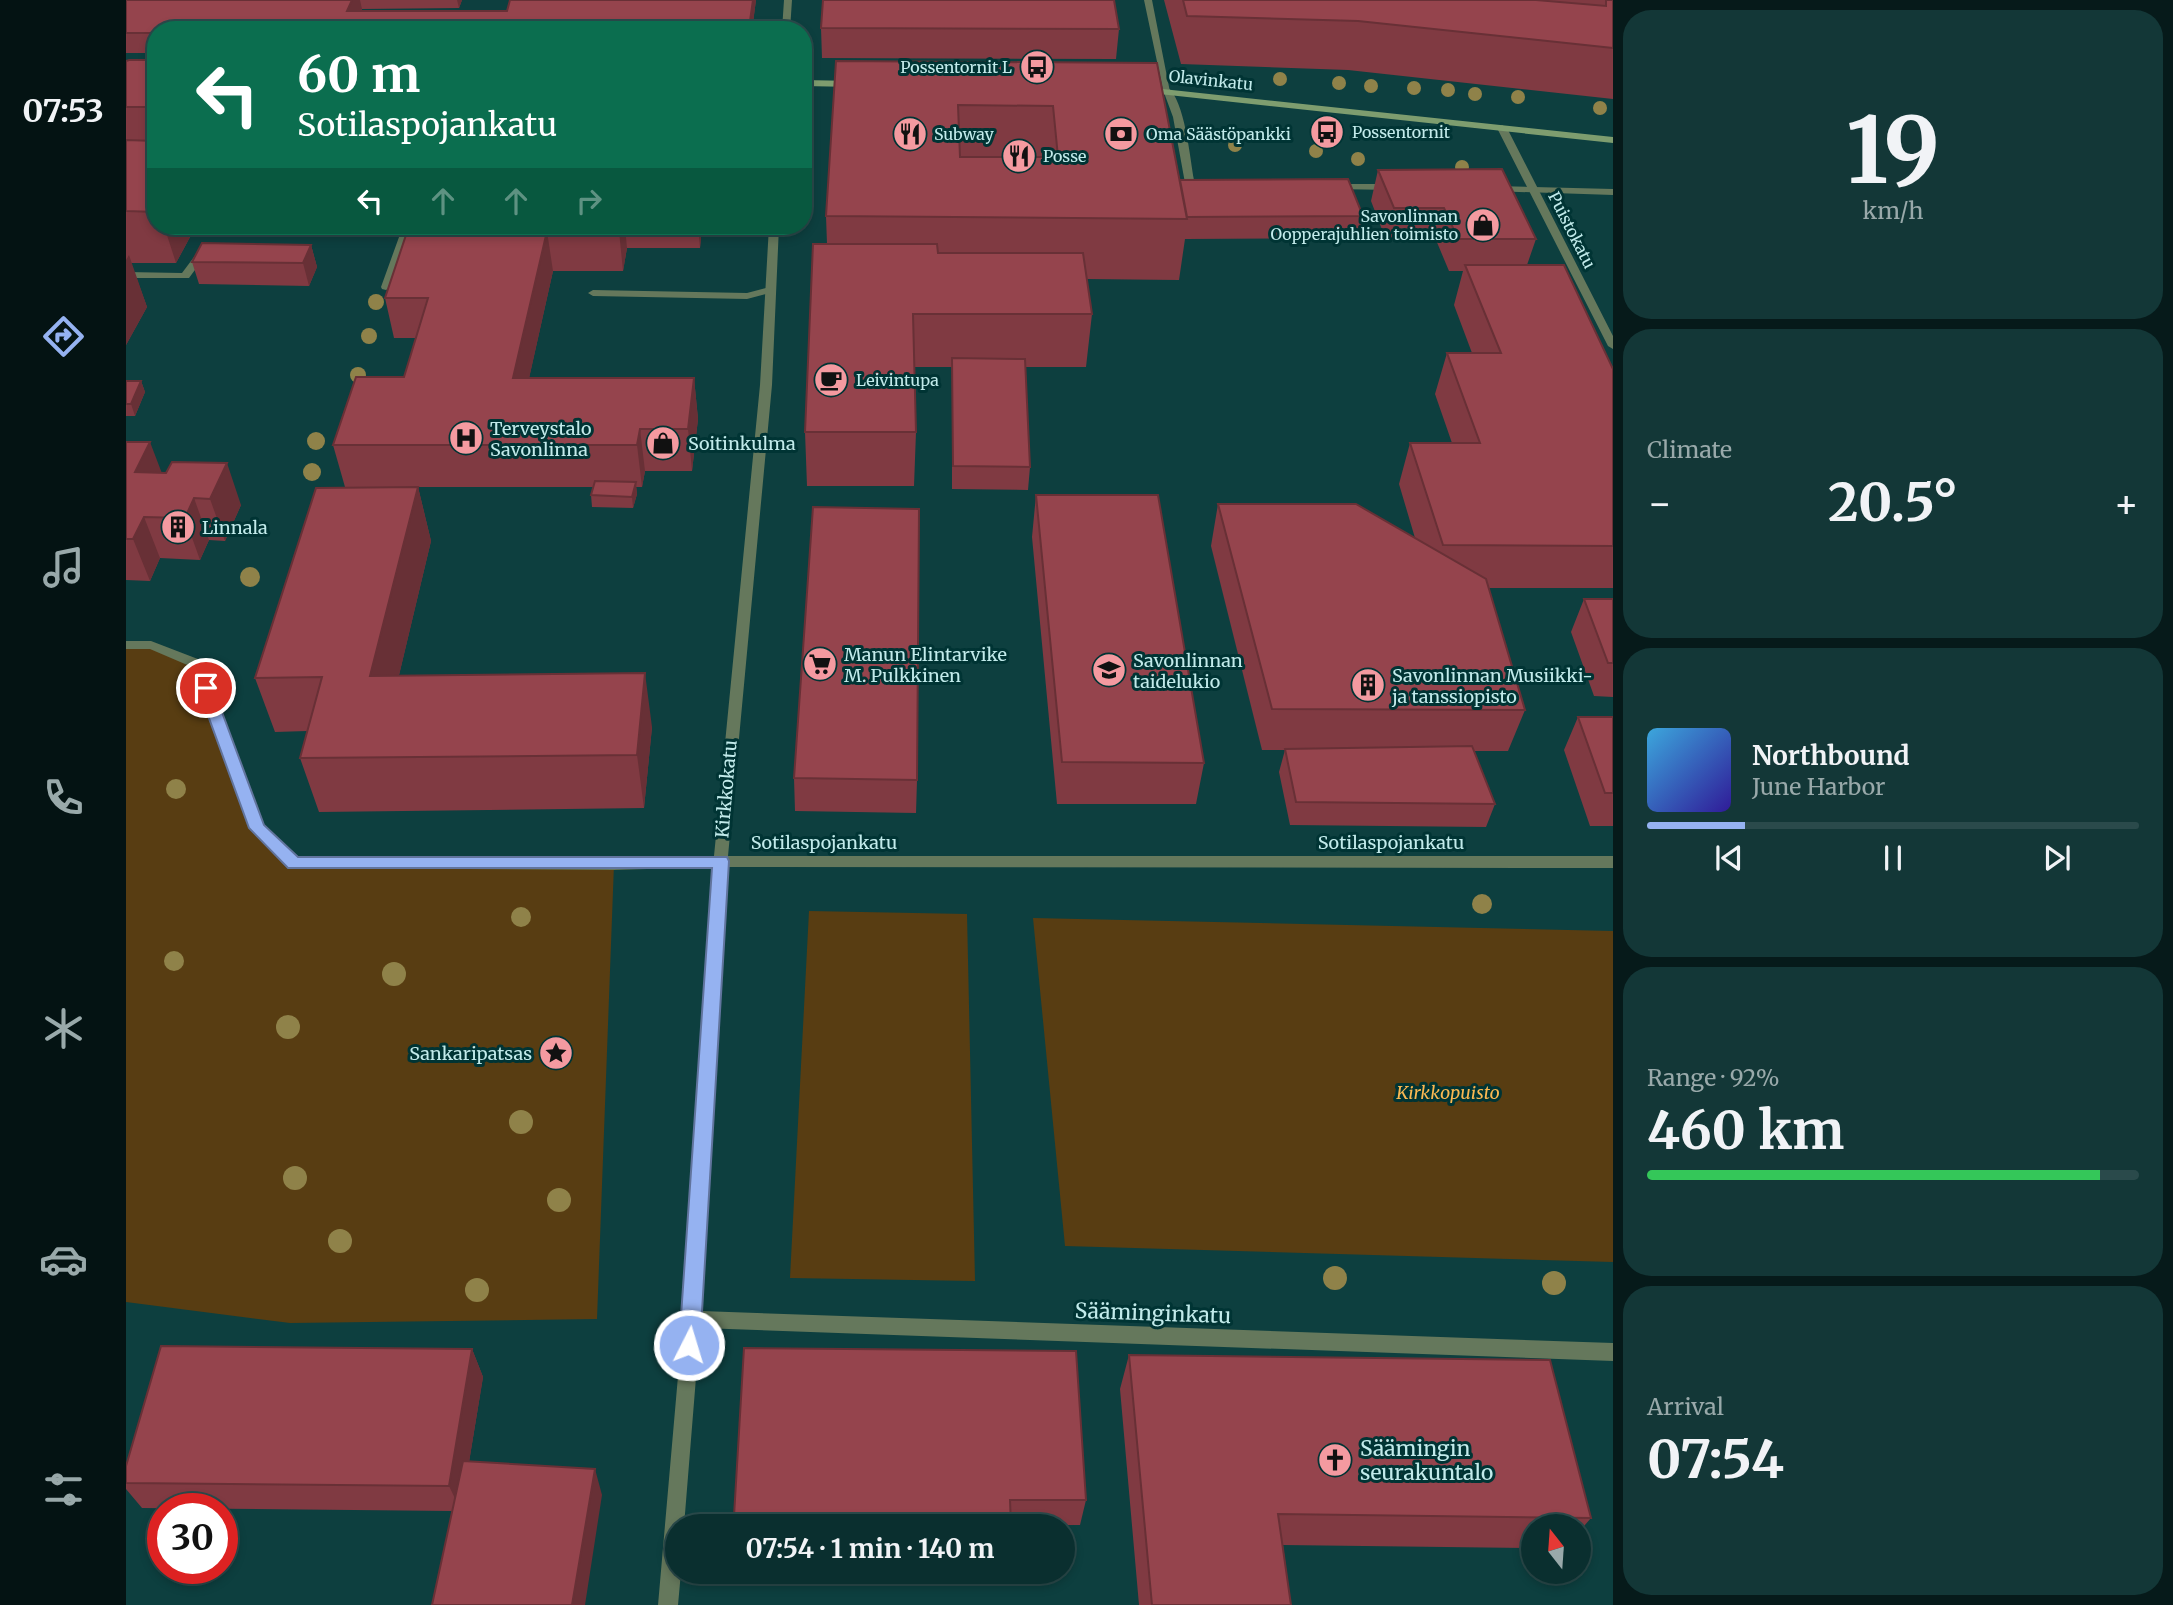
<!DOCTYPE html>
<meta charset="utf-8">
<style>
:root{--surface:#0a2f2f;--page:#133737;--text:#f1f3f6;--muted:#99a9aa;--line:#2a4a4b;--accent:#95b2f1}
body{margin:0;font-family:Merriweather,serif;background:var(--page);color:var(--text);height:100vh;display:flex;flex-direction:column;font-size:26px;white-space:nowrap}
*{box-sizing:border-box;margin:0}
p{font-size:23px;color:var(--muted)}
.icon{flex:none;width:38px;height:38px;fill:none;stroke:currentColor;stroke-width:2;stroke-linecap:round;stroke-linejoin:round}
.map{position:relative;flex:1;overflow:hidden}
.details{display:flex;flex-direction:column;gap:10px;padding:10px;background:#061a1a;width:560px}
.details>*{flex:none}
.banner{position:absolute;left:21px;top:21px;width:665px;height:214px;border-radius:28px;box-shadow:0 4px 10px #0003,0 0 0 2px var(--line);background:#0b6e4f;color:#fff;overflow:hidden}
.needle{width:46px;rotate:343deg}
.tools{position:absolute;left:1395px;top:1514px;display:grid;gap:14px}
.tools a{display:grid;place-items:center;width:70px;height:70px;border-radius:50%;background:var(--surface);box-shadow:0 4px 10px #0003,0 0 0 2px var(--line);font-size:35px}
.speed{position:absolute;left:21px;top:1493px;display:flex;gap:14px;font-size:35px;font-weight:700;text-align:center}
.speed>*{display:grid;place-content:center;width:91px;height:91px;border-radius:50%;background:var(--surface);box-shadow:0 4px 10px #0003,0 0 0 2px var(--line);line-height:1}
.speed .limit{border:10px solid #d22;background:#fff;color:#111}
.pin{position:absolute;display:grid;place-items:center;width:60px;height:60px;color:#fff;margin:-30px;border:4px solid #fff;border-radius:50%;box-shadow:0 2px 7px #0007}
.me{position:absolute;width:77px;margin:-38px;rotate:5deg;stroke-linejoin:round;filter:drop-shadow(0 0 5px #0008)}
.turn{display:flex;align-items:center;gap:24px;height:147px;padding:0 35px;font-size:32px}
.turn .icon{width:91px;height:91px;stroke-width:2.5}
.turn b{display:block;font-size:49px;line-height:60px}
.lanes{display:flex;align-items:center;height:66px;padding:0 35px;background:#0003;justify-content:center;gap:35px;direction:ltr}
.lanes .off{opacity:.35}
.big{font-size:52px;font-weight:700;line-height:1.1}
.details .tile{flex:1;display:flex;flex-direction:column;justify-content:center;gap:10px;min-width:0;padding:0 24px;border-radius:28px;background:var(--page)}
.details .dial{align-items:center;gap:0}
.dial b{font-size:91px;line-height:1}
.song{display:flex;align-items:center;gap:21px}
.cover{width:84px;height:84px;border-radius:10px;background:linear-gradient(135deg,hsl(200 70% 55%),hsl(250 70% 35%))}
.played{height:7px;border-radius:4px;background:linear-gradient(90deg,var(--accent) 20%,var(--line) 20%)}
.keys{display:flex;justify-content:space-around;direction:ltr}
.heat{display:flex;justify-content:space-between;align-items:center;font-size:38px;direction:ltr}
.charge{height:10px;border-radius:5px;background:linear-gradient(90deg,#34c759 92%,var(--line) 0)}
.trip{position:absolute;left:539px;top:1514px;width:410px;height:70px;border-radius:35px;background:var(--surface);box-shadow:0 4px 10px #0003,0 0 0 2px var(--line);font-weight:700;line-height:70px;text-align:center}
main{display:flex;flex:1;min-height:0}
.tab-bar{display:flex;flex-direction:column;width:126px;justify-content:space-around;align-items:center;background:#041313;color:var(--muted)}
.tab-bar .icon{width:49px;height:49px}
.tab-bar .active{color:var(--accent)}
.tab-bar b{font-size:32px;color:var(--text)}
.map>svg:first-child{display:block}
.green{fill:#583d12}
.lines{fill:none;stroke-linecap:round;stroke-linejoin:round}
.lane{fill:#65785c;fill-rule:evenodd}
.street{fill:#65785c;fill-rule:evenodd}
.secondary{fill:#7e9d6f;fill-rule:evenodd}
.tree{fill:#8f8249}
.wall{fill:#803a42}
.shaded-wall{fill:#683036}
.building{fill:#95444d;stroke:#683036;stroke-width:2;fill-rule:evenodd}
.route{fill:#95b2f1;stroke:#61749d;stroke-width:2}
.labels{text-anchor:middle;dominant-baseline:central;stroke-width:6;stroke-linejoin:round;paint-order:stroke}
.far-poi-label{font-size:16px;fill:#c2ebeb;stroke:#003434;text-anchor:start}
.far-street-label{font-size:16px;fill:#c2ebeb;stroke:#003434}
.poi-label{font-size:18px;fill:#c2ebeb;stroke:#003434;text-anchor:start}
.street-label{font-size:18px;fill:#c2ebeb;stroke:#003434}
.park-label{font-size:18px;font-style:italic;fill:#fab852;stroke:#003434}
.near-street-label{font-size:21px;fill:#c2ebeb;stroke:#003434}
.near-poi-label{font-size:21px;fill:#c2ebeb;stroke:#003434;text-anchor:start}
</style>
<main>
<nav class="tab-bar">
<b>07:53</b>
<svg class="icon active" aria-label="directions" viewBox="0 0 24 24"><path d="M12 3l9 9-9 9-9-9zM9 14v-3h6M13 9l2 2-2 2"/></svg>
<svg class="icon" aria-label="music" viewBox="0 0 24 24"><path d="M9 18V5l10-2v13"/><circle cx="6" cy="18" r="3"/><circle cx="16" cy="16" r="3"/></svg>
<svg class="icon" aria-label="phone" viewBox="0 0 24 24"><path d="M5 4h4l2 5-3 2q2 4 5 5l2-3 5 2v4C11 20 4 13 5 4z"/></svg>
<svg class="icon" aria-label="climate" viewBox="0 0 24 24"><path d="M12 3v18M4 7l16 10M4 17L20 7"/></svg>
<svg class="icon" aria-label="car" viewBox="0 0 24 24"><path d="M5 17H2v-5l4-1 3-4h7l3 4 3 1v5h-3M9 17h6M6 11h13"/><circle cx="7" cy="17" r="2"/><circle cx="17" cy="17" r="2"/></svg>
<svg class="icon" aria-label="filters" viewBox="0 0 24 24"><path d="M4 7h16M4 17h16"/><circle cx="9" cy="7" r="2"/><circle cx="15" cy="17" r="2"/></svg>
</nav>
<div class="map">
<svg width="1487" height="1605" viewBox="0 0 1487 1605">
<rect width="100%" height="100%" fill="#0d3f3f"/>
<path class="green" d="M0,645H25L72,664L131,828L168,863L488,864L471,1319L164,1323L0,1302Z
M683,911L841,914L849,1281L664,1278Z
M907,918L1487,931V1262L939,1246Z"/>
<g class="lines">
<path class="lane" d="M1041,87C1059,99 1064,159 1068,180L1082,181V185L1064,186L1059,183L1047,117L1037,90Z
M1204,184H1267L1272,187L1267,190L1207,189L1204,188Z
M1368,186L1487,189V195L1365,191V187Z
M277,226H287L265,287L260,290L256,289L255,287Z
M72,256L77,259L63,278H0V272L56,273L68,257Z
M644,287L648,288V292L621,299L467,296L462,293L467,290L621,293Z"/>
<path class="street" d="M658,0H666L664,30H656Z
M1018,0H1026L1044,92L1037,90Z
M1376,125L1381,128L1487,336V349L1482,346L1371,128Z
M643,226H653L646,385L602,856H1487V868L601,867L575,1311L1487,1343V1361L574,1328L558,1526H551V1572H555L552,1605H532L557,1319L587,867L488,870L163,868L124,828L66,667L24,649H0V641H25L77,661L137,825L171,858H488L588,856L634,385Z"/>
<path class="secondary" d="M677,80L728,81L732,84L728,87L677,86Z
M1018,87L1487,137V143L1015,92V88Z"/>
</g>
<g class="tree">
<circle cx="1154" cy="79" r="7"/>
<circle cx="1213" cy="83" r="7"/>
<circle cx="1245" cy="86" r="7"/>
<circle cx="1288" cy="88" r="7"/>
<circle cx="1322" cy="90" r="7"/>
<circle cx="1349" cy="94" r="7"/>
<circle cx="1392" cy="97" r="7"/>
<circle cx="1474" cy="108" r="7"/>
<circle cx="1109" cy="145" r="7"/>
<circle cx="1190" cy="151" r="7"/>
<circle cx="1232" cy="159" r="7"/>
<circle cx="1336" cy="167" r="7"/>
<circle cx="250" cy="302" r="8"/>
<circle cx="243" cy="336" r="8"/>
<circle cx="232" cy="375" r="8"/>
<circle cx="190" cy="441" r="9"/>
<circle cx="186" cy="472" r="9"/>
<circle cx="124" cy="577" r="10"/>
<circle cx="50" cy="789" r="10"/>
<circle cx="1356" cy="904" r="10"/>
<circle cx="395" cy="917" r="10"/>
<circle cx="48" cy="961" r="10"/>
<circle cx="268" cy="974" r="12"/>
<circle cx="162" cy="1027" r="12"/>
<circle cx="395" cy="1122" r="12"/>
<circle cx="169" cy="1178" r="12"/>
<circle cx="433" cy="1200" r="12"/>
<circle cx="214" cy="1241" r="12"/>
<circle cx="1209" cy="1278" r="12"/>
<circle cx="1428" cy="1283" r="12"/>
<circle cx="351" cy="1290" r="12"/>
</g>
<path class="wall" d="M0,0H336L333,8L236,9L235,11H381L630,0L626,30H30V53H0Z
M1038,0H1487V99L1222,70L1055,64Z
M695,28L993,29L990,59L696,58Z
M30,60V226H70L50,263H5L21,307L0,345V61Z
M710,61L1031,63L1054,180L1237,216L1232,238L1059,239L1053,280L961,279L966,314L960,367H899L904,467L902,490L826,489V367H788L790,432L788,486H681L679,432L701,244L700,216Z
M1252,170L1410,239L1401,265L1487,369V588H1363L1399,710L1382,751H1348L1369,804L1360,827L1164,825L1153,772L1159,750H1136L1085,546L1092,504L1289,538L1273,484L1284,443H1326L1309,394L1321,353H1346L1328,305L1337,271H1323L1310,240H1260L1245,201Z
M86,226H219L216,235L89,236Z
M283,226H576L574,248H501L497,271H427L403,378H568L572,419L566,471H519L516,487H510L511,494L507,508L466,507L465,495L467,487H219L207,445L278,377L290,338H268L259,298Z
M185,245L191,267L183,286L73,284L66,262Z
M0,381H15L19,392L9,416H0Z
M0,442L36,473L115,505L99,541L83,540L74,560L34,558L24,581L0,580Z
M292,487L305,541L273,675L526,727L518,808L193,812L174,758L181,731L149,732L129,678Z
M910,495L1078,763L1070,804H931L906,537Z
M1458,599H1487V697L1468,696L1445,632Z
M1452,717H1487V826H1464L1438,750Z
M668,778L791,780L790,813L669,811Z
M618,1348L960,1500L954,1525L609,1526L608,1516Z
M346,1349L357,1377L343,1462L476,1495L326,1511L16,1508L0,1489V1466Z
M1003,1355L1465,1518L1452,1533V1526H1407V1548L1157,1545L1165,1605H1013L994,1389Z
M746,1572H886L883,1586H746Z"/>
<path class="shaded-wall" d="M226,0H234L236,9L227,30L221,11Z
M331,0H336L333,8Z
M627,0H630L626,30H623Z
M38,226H70L50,263Z
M214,226H219L216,235Z
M494,226H499L501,248L497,271L493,231Z
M572,226H576L574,248Z
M421,231L427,271L394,419L387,378Z
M185,245L191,267L183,286L177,263Z
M3,255L21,307L0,345V260Z
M568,378L572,419L566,471L562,429Z
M15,381L19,392L9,416L5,404Z
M514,429L519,471L516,487L511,445Z
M24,442L40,484L9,472Z
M101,463L115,505L99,541L84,499Z
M510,482L511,494L507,508L506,497Z
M292,487L305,541L260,730L244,676Z
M68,498L83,540L74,560L59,518Z
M18,517L34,558L24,581L7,539Z
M519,673L526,727L518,808L511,755Z
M346,1349L357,1377L335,1511L323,1486Z
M469,1469L476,1495L459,1605H446Z"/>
<path class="building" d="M0,0H226L221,11H381L384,0H627L623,28L406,30H30V33H0Z
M697,0H988L993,29L695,28Z
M1057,0H1410L1480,6V0H1487V48L1232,21L1061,16Z
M3,60H30V107H0V61Z
M710,61L1031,63L1061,219L700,216ZM832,105L927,106L932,157H834Z
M0,140L30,141V212L0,211Z
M1376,169L1410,239H1332L1318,208H1268L1252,170Z
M1222,179L1237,216L1061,217L1054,180Z
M283,226H494L493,231H421L387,378H568L562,429H514L511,445H207L230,377H278L302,298H259Z
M76,243L185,245L177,263L66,262Z
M687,244H811L812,253H957L966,314H787L790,432H679Z
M1339,265H1438L1487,369V546L1317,545L1284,443H1354L1321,353H1375Z
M826,358L899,359L904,467L827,466Z
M0,381H15L5,404H0Z
M0,442H24L9,472L40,473L46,462L101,463L84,499L68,498L59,518L18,517L7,539H0Z
M469,481L510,482L506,497L465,495Z
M292,487L244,676L519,673L511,755L174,758L196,677L129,678L190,488Z
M910,495H1032L1078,763L936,762Z
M1092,504H1230L1360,579L1399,710L1146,709Z
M687,507L793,509L791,780L668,778Z
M1458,599H1487V663H1482Z
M1452,717H1487V793H1479Z
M1346,746L1369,804L1170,802L1159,749Z
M35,1346L346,1349L323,1486L0,1483V1466Z
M618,1348L950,1351L960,1500H884L885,1526H746V1518L608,1516Z
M1003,1355L1424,1360L1465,1518L1152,1514L1165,1605H1026Z
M337,1461L469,1469L446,1605H306Z"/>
<path class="route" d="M80,682L87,688L138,825L172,857H601L603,861L574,1345L571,1352L563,1355L556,1352L553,1345L586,868H162L123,828L72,688Z"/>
<defs>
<g id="bus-disc" transform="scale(1.75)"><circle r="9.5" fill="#f49aa0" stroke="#003434"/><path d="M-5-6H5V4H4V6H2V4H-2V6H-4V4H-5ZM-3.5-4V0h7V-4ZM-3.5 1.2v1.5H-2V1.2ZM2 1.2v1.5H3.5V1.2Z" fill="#111"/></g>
<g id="restaurant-disc" transform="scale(1.75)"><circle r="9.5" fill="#f49aa0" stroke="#003434"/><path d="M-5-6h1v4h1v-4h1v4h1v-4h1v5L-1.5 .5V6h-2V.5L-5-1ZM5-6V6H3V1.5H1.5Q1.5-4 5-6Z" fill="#111"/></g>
<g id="bank-disc" transform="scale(1.75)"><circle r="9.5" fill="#f49aa0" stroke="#003434"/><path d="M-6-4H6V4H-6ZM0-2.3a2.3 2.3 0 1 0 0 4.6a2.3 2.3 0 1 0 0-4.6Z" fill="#111"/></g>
<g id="shop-disc" transform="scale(1.75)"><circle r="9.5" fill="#f49aa0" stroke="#003434"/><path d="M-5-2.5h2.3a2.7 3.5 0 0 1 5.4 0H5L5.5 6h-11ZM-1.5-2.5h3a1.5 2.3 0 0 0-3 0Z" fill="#111"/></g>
<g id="cafe-disc" transform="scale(1.75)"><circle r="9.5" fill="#f49aa0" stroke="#003434"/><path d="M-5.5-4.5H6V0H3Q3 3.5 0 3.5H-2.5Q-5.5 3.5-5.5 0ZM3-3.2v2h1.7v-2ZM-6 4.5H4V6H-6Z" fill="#111"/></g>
<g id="hospital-disc" transform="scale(1.75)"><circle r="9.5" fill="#f49aa0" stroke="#003434"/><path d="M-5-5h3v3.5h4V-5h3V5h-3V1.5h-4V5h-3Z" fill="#111"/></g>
<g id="building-disc" transform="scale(1.75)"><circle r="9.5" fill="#f49aa0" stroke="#003434"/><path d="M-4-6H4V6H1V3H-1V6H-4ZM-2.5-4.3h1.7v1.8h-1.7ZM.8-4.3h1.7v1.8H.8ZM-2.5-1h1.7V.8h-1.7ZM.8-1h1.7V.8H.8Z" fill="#111"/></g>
<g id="supermarket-disc" transform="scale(1.75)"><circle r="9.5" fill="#f49aa0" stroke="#003434"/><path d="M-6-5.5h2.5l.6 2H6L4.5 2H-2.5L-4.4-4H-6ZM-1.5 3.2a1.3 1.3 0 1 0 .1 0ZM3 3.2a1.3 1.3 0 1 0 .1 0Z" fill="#111"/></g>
<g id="school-disc" transform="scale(1.75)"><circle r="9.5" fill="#f49aa0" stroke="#003434"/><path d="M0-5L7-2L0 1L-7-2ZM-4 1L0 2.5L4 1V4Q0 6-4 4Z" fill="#111"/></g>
<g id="sight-disc" transform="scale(1.75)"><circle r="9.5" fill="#f49aa0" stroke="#003434"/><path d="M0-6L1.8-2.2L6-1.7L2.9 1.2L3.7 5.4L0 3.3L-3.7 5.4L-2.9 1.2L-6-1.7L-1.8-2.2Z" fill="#111"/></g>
<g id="church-disc" transform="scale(1.75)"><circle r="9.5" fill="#f49aa0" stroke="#003434"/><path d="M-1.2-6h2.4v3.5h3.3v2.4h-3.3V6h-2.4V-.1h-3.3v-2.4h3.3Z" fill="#111"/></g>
</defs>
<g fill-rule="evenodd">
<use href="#bus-disc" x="911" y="67"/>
<use href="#bus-disc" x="1201" y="132"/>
<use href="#restaurant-disc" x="784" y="134"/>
<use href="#bank-disc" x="995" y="134"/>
<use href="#restaurant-disc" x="893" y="156"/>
<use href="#shop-disc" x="1357" y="225"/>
<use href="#cafe-disc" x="705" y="380"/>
<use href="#hospital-disc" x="340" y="438"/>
<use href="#shop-disc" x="537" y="443"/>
<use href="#building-disc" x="52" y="527"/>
<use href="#supermarket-disc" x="694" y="664"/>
<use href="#school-disc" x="983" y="670"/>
<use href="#building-disc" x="1242" y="685"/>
<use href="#sight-disc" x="430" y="1053"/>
<use href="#church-disc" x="1209" y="1460"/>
</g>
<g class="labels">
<g class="far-poi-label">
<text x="886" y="67" text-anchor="end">Possentornit L</text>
<text x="1226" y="132">Possentornit</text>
<text x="808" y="134">Subway</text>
<text x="1020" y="134">Oma Säästöpankki</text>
<text x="917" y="156">Posse</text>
<text x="1332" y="216" text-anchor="end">Savonlinnan<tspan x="1332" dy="18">Oopperajuhlien toimisto</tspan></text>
<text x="730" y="380">Leivintupa</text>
</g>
<g class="far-street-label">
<text transform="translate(1085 80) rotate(6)">Olavinkatu</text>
<text transform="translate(1446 230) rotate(63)">Puistokatu</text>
</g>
<g class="poi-label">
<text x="364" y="428">Terveystalo<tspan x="364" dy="21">Savonlinna</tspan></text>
<text x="562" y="443">Soitinkulma</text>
<text x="76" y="527">Linnala</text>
<text x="718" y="654">Manun Elintarvike<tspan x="718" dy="21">M. Pulkkinen</tspan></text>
<text x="1007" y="660">Savonlinnan<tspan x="1007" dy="21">taidelukio</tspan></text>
<text x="1266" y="675">Savonlinnan Musiikki-<tspan x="1266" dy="21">ja tanssiopisto</tspan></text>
<text x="406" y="1053" text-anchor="end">Sankaripatsas</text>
</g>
<g class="street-label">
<text transform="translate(600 789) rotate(-85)">Kirkkokatu</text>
<text x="698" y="842">Sotilaspojankatu</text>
<text x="1265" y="842">Sotilaspojankatu</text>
</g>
<g class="park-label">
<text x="1322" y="1092">Kirkkopuisto</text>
</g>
<g class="near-street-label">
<text transform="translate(1027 1313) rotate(2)">Sääminginkatu</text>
</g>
<g class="near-poi-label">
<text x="1234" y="1448">Säämingin<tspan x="1234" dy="24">seurakuntalo</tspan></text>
</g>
</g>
</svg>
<div class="tools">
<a><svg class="needle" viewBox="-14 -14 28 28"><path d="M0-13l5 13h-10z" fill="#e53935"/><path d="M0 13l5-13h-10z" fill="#99a9aa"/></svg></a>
</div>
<div class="speed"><div class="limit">30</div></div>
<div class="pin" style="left:80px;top:688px;background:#d93025"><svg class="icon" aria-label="arrive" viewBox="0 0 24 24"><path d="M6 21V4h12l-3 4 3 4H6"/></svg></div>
<svg class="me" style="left:563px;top:1345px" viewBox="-20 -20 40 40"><circle r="17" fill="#95b2f1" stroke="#fff" stroke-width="3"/><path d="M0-11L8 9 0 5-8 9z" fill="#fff"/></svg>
<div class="trip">07:54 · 1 min · 140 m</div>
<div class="banner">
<div class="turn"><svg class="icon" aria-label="left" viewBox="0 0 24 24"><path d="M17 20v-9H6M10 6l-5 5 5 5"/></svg><div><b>60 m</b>Sotilaspojankatu</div></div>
<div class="lanes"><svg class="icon" aria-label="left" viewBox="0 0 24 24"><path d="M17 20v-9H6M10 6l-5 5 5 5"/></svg><svg class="icon off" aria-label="ahead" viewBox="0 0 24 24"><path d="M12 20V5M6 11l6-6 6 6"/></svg><svg class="icon off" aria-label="ahead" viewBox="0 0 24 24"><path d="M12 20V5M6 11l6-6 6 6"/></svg><svg class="icon off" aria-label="right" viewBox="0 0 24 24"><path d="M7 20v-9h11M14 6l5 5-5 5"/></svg></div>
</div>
</div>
<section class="details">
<div class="tile dial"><b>19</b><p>km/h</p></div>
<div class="tile"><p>Climate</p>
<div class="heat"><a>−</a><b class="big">20.5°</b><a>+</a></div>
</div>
<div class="tile">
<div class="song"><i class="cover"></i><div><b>Northbound</b><p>June Harbor</p></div></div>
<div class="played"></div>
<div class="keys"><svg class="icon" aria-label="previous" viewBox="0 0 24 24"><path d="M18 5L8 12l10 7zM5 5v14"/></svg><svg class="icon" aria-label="pause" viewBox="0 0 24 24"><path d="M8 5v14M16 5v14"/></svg><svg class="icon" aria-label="next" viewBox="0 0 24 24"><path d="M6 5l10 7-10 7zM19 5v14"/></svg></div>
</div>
<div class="tile"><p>Range · 92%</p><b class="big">460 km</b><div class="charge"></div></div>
<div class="tile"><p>Arrival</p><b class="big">07:54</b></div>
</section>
</main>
